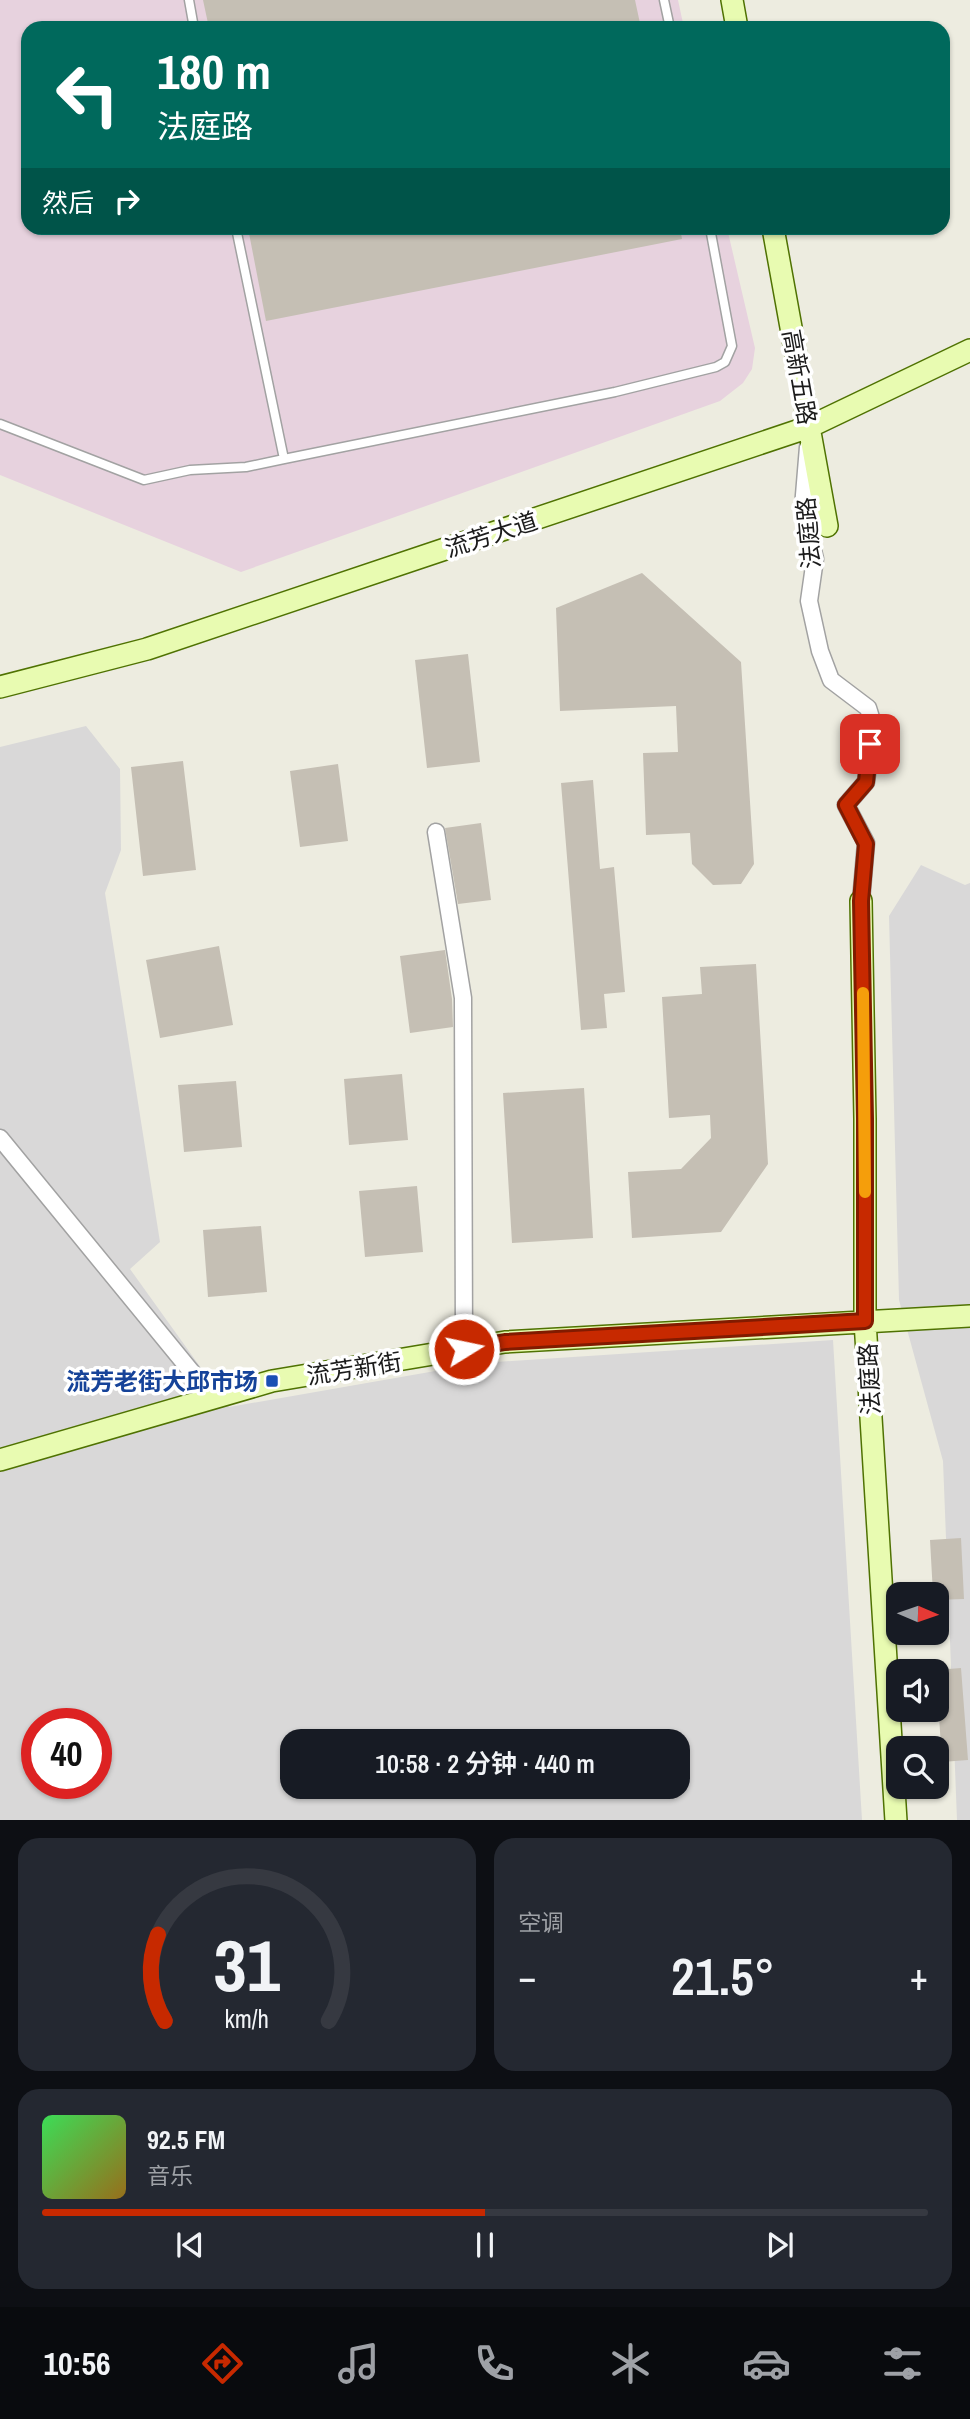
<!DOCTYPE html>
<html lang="zh">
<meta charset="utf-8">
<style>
:root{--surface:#171b24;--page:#242831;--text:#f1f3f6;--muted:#9ea1a6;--line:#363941;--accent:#c72900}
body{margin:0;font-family:"Archivo Narrow","Noto Sans SC",sans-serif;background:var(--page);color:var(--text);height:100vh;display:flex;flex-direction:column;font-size:26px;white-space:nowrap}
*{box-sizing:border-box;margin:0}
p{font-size:23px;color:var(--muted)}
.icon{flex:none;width:38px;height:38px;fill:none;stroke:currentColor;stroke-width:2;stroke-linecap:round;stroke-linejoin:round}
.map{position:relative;height:1820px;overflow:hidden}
.panel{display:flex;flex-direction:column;gap:18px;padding:18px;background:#0d0f14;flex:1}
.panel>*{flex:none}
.hud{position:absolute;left:21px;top:21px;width:929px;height:214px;border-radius:21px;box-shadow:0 2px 5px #0004;background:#00695c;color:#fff;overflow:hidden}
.needle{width:46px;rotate:92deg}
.fabs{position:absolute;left:886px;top:1582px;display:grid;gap:14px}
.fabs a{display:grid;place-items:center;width:63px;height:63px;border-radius:14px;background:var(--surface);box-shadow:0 2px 5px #0004;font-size:35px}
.speed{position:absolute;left:21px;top:1708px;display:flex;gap:14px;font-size:35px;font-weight:700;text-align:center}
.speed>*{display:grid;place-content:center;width:91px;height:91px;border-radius:50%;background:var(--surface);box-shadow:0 2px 5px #0004;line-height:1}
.speed .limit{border:10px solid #d22;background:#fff;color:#111}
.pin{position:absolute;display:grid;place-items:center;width:60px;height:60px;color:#fff;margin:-30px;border-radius:14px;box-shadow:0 4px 10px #0006}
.me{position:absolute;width:77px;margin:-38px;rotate:80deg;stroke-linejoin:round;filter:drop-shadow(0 0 5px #0008)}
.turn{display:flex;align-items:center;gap:24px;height:147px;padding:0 21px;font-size:32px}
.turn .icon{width:91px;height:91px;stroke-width:2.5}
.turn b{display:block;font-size:49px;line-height:60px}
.then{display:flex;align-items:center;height:66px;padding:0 21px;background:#0003;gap:14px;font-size:26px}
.big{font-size:52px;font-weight:600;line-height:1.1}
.panel .tile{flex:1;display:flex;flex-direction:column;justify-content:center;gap:10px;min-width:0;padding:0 24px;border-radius:21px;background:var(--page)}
.panel .dial{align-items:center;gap:0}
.dial svg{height:182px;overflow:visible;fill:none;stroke:var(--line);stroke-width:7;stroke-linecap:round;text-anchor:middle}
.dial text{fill:var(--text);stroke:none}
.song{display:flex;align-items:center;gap:21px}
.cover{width:84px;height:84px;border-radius:10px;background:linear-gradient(135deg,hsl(130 70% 55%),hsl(40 70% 35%))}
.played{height:7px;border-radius:4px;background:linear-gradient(90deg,var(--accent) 50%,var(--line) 50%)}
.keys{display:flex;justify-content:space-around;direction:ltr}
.heat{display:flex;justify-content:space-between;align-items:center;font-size:38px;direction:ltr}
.panel .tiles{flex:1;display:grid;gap:18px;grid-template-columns:1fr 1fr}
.tile:last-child{grid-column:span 2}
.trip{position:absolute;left:280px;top:1729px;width:410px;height:70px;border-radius:21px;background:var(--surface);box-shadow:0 2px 5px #0004;font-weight:600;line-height:70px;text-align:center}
.tab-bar{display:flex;height:112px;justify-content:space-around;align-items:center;background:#090b0e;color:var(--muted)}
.tab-bar .icon{width:49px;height:49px}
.tab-bar .on{color:var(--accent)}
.tab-bar b{font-size:32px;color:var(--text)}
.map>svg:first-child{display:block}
.residential{fill:#d9d8d8;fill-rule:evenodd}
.industrial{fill:#e7d2de}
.building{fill:#c5bfb4}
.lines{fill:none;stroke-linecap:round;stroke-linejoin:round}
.lane-casing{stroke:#a2a2a2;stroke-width:11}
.street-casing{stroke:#a2a2a2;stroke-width:19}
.secondary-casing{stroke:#4f7202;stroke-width:24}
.lane{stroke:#fff;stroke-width:8}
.street{stroke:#fff;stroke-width:16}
.secondary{stroke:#e8fbb1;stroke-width:21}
.route-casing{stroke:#811b00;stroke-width:18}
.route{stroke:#c72900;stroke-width:12}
.slow{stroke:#f59e0b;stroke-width:12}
.transit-dot{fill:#1a4fb4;stroke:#fff;stroke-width:2.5}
.labels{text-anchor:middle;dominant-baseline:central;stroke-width:7;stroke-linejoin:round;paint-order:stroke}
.street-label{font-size:24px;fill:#1b1b1b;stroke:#fff}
.transit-label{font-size:24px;font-weight:bold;fill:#164399;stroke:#fff;text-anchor:end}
</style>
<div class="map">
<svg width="970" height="1821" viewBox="0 0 970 1821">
<rect width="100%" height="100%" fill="#edece0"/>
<path class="residential" d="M86,726L120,769L121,850L105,893L160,1242L130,1269L229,1407L481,1363L833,1340L862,1820H0V747ZM37,1724H96V1783H37ZM292,1741H677V1787H292Z
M921,865L965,885L970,883V1820H957L943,1461L899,1300L889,916Z"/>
<path class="industrial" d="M0,0H678L684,28H28V228H727L755,348L752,369L743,383L720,401L241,572L0,475Z"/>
<path class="building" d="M203,0H635L641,28H209Z
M248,228H680L682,239L266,321Z
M642,573L741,662L754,864L741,884L713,885L692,864L690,833L646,835L643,753L678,752L676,706L560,711L556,608Z
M468,654L480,762L427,768L415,660Z
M183,761L196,870L143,876L131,767Z
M338,764L348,841L300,847L290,771Z
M593,780L600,869L614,867L625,992L604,994L607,1028L581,1030L561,783Z
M481,823L491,900L458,904L445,828Z
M219,946L233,1025L160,1038L146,960Z
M445,950L452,999L453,1027L410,1033L400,956Z
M756,964L768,1164L721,1232L632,1238L628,1172L681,1169L711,1138L710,1115L669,1118L662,997L702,994L700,967Z
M402,1074L408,1140L349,1145L344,1079Z
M236,1081L242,1147L184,1152L178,1085Z
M584,1088L593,1238L512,1243L503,1093Z
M417,1186L423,1252L365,1257L359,1191Z
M261,1226L267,1292L208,1297L203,1230Z
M961,1538L964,1599L936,1600V1594H933L930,1540Z
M961,1668L968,1760L942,1762L936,1670Z"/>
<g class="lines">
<g class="lane-casing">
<path id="lane" d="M189,0L194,28
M664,0L670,28
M236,228L284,459
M0,424L144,480L190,470L246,467L284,459L615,392L716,367L725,362L732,346L710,228"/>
</g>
<g class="street-casing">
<path id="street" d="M808,447L803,507L815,559L809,601L820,651L831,680L868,708L873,724L866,782L846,805L866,843L861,901
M436,832L463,998L464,1349
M0,1138L213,1398"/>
</g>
<g class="secondary-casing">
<path id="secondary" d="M732,0L737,28
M773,228L827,526
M0,687L147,649L809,427L970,350
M861,901L865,1119V1321L896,1821
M0,1460L272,1381L505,1342L970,1316"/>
</g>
<use href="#lane" class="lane"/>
<use href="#street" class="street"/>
<use href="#secondary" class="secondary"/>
</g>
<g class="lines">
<g class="route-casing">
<path id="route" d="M464,1349L505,1342L865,1321V1119L861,901L866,844L846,805L866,782L870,744"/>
</g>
<use href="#route" class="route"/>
<path class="slow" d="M863,993L865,1192"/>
</g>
<rect class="transit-dot" x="265" y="1374" width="14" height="14" rx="3.5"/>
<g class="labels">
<g class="street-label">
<text transform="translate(800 377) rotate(80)">高新五路</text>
<text transform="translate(808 533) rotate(-95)">法庭路</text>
<text transform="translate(491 534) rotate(-18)">流芳大道</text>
<text transform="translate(354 1368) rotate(-9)">流芳新街</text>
<text transform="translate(869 1379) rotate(-93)">法庭路</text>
</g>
<g class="transit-label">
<text x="258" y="1381">流芳老街大邱市场</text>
</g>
</g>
</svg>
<div class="fabs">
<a><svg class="needle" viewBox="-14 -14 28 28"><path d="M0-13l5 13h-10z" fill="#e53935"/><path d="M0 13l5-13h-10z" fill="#9ea1a6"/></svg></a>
<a><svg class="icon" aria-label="sound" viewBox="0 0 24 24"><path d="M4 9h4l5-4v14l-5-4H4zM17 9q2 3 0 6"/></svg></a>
<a><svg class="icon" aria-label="search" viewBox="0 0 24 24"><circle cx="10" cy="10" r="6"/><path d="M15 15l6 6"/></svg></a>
</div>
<div class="speed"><div class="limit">40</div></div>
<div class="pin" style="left:870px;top:744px;background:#d93025"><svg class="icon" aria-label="arrive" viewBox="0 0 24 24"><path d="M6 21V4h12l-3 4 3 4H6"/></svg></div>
<svg class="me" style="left:464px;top:1349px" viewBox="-20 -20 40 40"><circle r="17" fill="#c72900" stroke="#fff" stroke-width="3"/><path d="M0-11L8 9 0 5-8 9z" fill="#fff"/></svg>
<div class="trip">10:58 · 2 分钟 · 440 m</div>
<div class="hud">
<div class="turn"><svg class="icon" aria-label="left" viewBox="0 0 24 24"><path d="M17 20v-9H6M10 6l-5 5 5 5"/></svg><div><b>180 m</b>法庭路</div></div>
<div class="then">然后<svg class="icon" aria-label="right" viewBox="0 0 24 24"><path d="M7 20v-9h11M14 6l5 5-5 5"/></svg></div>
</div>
</div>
<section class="panel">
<div class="tiles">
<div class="tile dial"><svg viewBox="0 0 100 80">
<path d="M14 69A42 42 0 1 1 86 69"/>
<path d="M14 69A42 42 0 0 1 11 31" stroke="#c72900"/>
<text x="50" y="56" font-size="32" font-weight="700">31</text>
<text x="50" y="72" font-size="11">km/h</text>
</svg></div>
<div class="tile"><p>空调</p>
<div class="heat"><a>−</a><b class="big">21.5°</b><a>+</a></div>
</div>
<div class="tile">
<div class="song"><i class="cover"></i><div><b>92.5 FM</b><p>音乐</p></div></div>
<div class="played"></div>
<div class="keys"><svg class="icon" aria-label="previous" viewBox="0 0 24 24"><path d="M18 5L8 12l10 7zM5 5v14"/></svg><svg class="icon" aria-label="pause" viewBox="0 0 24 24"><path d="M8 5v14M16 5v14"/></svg><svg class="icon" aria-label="next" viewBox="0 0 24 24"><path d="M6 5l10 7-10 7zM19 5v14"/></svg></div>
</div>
</div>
</section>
<nav class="tab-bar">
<b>10:56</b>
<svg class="icon on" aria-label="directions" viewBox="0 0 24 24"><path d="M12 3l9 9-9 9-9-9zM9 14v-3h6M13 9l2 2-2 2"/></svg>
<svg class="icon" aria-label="music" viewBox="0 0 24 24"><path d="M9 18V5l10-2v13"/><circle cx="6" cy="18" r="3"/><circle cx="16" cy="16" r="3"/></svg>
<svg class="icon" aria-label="phone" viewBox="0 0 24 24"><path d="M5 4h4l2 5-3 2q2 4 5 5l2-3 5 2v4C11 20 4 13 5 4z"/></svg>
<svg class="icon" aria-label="climate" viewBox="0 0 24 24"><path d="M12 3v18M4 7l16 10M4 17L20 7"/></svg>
<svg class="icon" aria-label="car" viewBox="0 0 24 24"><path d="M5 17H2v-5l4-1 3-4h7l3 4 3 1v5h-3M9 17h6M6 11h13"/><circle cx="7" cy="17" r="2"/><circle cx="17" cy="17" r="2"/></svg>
<svg class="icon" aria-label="filters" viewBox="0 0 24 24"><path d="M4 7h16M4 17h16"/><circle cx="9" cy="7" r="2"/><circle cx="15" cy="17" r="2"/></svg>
</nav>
